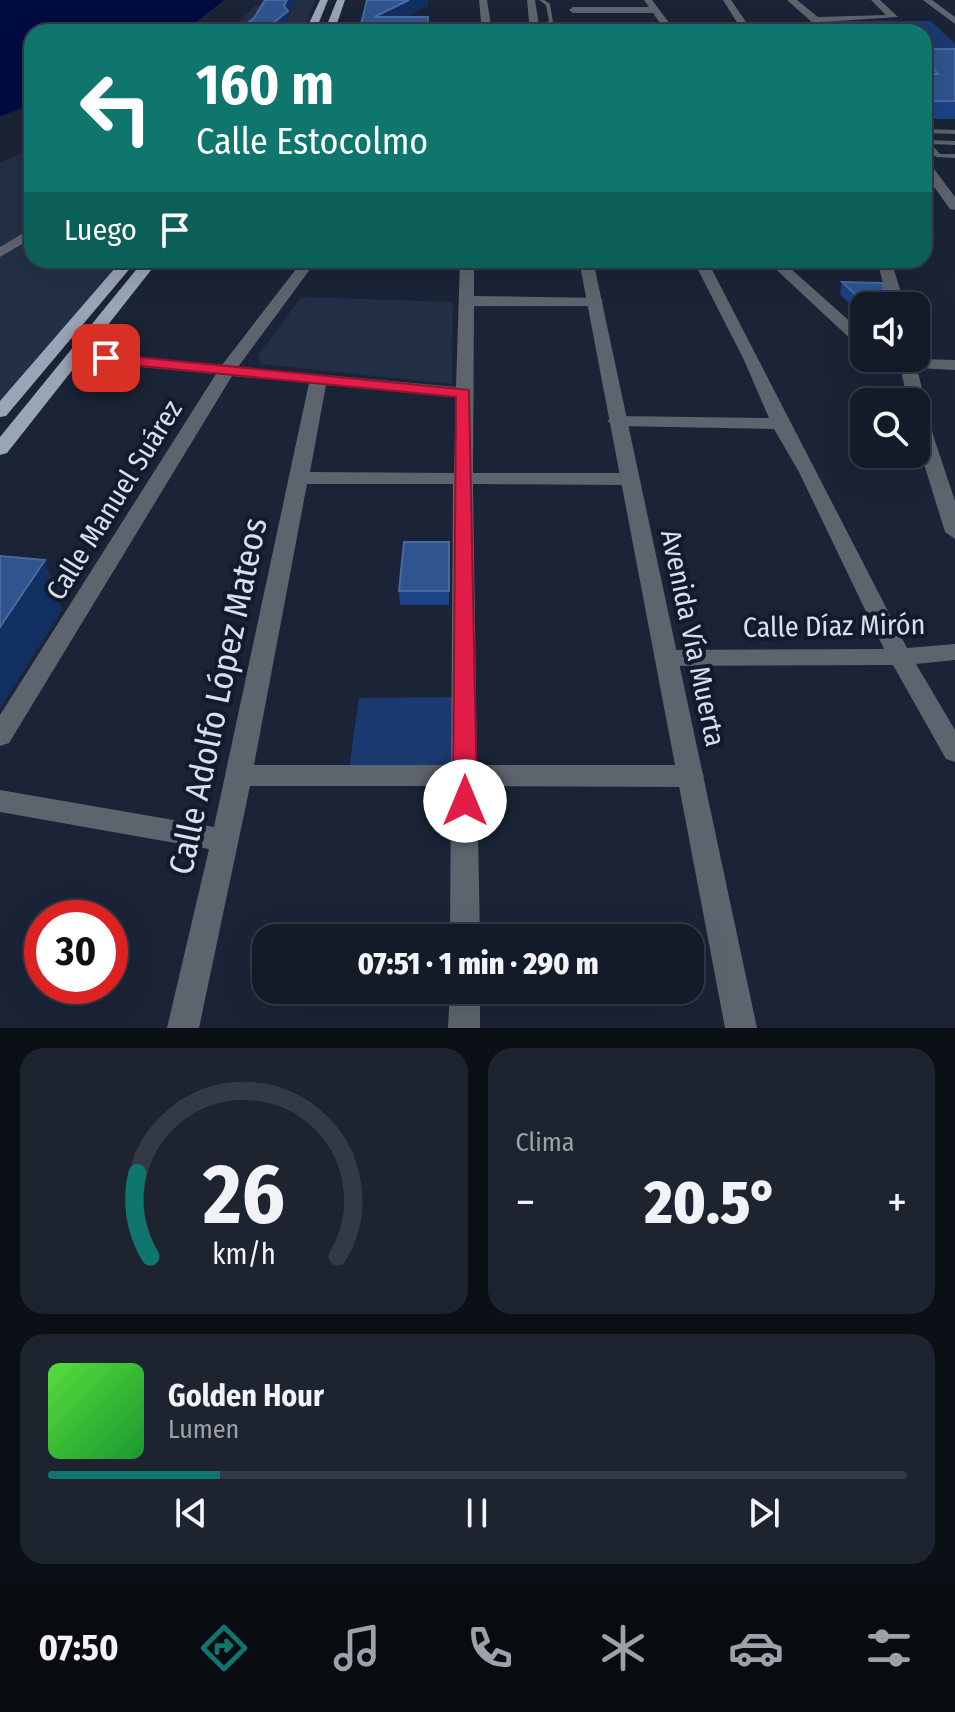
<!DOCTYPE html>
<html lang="es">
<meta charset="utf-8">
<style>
:root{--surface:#141b28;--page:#1d2430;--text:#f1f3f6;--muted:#9da1a8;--line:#333945;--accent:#0f766e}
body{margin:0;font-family:"Fira Sans Condensed",sans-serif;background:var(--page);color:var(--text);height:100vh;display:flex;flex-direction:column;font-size:30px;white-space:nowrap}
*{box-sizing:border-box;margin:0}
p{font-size:26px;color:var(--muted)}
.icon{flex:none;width:44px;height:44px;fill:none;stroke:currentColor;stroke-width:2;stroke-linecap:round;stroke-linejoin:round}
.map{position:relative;height:1028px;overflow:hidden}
.panel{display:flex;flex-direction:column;gap:20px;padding:20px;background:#0b0f16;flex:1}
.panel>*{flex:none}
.guide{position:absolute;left:24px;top:24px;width:908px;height:244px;border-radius:24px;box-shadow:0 8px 32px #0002,0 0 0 2px var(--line);background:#0f766e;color:#fff;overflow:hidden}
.controls{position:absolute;left:850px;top:292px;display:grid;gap:16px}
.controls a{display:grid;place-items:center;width:80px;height:80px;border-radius:16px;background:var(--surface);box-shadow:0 8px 32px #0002,0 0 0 2px var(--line);font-size:40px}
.speed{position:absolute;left:24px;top:900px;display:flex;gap:16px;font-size:40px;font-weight:700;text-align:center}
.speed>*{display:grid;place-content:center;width:104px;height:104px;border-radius:50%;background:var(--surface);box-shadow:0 8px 32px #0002,0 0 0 2px var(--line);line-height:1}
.speed .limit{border:12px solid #d22;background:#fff;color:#111}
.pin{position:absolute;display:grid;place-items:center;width:68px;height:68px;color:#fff;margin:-34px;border-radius:16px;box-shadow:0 4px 12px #0006}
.me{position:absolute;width:88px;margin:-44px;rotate:0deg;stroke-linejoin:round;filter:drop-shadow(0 0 6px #0008)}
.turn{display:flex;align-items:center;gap:28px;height:168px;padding:0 40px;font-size:36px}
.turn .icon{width:104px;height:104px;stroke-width:2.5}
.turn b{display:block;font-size:56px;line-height:68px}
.then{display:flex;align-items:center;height:76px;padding:0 40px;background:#0003;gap:16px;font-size:30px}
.big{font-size:60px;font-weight:800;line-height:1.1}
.panel .tile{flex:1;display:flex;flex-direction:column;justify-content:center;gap:12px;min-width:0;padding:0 28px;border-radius:24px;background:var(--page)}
.panel .dial{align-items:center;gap:0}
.dial svg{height:208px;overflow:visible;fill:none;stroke:var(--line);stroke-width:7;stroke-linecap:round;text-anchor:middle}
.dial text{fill:var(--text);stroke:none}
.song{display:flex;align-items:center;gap:24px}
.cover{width:96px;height:96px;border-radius:12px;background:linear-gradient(135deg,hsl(110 70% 55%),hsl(130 70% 35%))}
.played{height:8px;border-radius:4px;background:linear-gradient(90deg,var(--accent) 20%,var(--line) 20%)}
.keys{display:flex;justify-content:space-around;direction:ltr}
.heat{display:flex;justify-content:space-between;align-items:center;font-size:44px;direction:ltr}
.panel .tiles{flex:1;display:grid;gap:20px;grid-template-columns:1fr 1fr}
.tile:last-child{grid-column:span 2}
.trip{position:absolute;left:252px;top:924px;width:452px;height:80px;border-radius:24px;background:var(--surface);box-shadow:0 8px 32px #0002,0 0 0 2px var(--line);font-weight:800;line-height:80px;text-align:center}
.menu{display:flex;height:128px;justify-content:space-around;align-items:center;background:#080b10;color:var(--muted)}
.menu .icon{width:56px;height:56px}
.menu .selected{color:var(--accent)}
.menu b{font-size:36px;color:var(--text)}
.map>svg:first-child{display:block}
.built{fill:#222f45}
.green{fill:#1a3a71}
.water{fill:#000b40}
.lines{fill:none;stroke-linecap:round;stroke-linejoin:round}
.service{fill:#5e646d;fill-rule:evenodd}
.minor{fill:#5e646d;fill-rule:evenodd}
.tertiary{fill:#5e646d;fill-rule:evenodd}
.primary{fill:#99a4b7;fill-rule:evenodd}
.wall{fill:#1b4385}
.shaded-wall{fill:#122f61}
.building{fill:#305490;stroke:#4a6a9e;stroke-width:2}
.route{fill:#e11d48;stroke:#92132f;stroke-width:2}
.labels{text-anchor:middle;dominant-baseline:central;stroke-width:8;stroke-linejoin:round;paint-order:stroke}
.street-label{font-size:28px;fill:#d8e0ec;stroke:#111b2c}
.near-street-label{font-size:34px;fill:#d8e0ec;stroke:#111b2c}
</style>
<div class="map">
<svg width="955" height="1028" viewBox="0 0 955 1028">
<rect width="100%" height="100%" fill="#1a2436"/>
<path class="built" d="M284,0H315L303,32H228L256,5H281Z
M32,148V260H124L0,409V163Z
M301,297L453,302L452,384L261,364L258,356Z"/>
<path class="green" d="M824,21H931L955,44V66H924V32H833Z
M466,697L465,774L348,775L359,698Z"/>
<path class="water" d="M0,0H224L184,32H32V105L0,116Z"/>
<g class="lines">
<path class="service" d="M539,0H544L550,4L553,22L535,29L533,27L549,21L546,5Z
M924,129L955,130V134L924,133Z
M924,138L927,140L955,141V145L931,144L940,154H955V158L936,157L924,144Z"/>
<path class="minor" d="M479,0H487L492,32H482Z
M644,0H652L676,32H666L653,13H573L569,10L573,7H649Z
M723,0H731L753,32H743Z
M787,0H797L818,17L886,15L871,0H880L898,17L822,22L828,29L823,32Z
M923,0H932L955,17V24Z
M924,160L928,161L955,197V210L950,209L924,173Z
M32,228V238L0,257V247Z
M303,260H317L238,367L456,387L460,260H474V296L600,298L603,301L595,306H474L473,473H628L638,479L628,485L473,484L477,765H691L700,769L704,776L700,783L691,787L477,786L480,938H450L451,786H250L199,1028H167L209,849L0,812V790L214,827L309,383L232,376L9,743L0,746V715L216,374L75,361L67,356L75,351L222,365ZM326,385L456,397L454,473L310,472ZM307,484H453L451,765H254Z
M693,260H707L907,648L955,644V660L916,664L955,730V762L946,759L893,665L666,666L658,664L654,658L658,652L666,650L884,649L799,472L774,429L616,426L607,421L616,416L769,418L744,360Z
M766,260H781L864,334V348L858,346Z
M877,260H891L905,306H889Z
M884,358L955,360V370L917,368L934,438L955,501V539L945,532L916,438V402H908L900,366Z
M450,990H480V1028H448Z"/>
<path class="tertiary" d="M527,0H535L540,32H530Z
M579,260H593L757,1028H725Z"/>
<path class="primary" d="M320,0H328L315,32H305Z
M337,0H345L334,32H324Z
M122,260H137L6,416L0,417V401Z
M144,260H159L7,453L0,455V437Z"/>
</g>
<path class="wall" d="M924,49H955V119H924Z
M842,282L882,283L890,306H864V318L840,294Z
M449,542V605H400L399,591Z"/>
<path class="shaded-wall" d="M287,0H296L288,16L289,28L285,32H262L284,6Z
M409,0H428V6L378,32L374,17Z
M45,560L62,610L0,709V627Z"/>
<path class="building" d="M265,0H287L284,6L288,11L262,32H236L254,18Z
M367,0H409L374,17H428L427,32H359Z
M924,49H955V101H924V74H938L924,57Z
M842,282L882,283L890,305H867Z
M404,542H449V591H399Z
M0,556L45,560L0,627Z"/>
<path class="route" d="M106,354L469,390L477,801L474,808L465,811L457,808L453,801L456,397L100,362V355Z"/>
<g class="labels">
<g class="street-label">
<text transform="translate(114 500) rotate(-58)">Calle Manuel Suárez</text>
<text transform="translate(834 626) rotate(-1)">Calle Díaz Mirón</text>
<text transform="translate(693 638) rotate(78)">Avenida Vía Muerta</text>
</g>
<g class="near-street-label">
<text transform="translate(218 696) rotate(-78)">Calle Adolfo López Mateos</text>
</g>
</g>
</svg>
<div class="controls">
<a><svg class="icon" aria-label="sound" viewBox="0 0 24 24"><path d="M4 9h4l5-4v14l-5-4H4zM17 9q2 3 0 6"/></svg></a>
<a><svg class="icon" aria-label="search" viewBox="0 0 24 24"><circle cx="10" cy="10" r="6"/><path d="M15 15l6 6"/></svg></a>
</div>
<div class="speed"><div class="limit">30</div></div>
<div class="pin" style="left:106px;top:358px;background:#d93025"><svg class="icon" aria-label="arrive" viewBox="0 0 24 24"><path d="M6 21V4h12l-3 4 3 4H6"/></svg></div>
<svg class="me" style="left:465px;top:801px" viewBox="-20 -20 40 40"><circle r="19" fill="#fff"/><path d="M0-13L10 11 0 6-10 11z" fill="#e11d48"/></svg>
<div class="trip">07:51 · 1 min · 290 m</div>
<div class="guide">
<div class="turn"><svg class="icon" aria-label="left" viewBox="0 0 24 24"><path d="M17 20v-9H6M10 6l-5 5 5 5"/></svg><div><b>160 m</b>Calle Estocolmo</div></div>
<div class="then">Luego<svg class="icon" aria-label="arrive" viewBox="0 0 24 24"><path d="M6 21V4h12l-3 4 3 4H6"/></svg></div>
</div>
</div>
<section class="panel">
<div class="tiles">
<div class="tile dial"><svg viewBox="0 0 100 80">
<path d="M14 69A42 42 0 1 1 86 69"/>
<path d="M14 69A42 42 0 0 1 9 37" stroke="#0f766e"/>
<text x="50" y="56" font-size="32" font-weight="700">26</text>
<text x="50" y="72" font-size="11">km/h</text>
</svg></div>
<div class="tile"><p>Clima</p>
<div class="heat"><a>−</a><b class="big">20.5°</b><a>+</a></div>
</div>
<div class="tile">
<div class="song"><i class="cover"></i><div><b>Golden Hour</b><p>Lumen</p></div></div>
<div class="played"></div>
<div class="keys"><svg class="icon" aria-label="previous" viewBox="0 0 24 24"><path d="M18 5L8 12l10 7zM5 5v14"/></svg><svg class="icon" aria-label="pause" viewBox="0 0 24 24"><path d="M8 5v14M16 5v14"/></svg><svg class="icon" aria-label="next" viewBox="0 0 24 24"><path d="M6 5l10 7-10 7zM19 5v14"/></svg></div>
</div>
</div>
</section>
<nav class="menu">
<b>07:50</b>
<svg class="icon selected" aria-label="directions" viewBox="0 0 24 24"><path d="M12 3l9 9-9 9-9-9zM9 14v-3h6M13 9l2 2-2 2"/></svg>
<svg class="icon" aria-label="music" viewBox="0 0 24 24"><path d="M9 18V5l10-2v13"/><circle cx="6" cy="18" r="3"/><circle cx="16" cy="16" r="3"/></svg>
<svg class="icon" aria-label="phone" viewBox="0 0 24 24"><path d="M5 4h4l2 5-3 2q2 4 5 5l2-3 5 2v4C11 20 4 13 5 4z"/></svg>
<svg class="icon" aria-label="climate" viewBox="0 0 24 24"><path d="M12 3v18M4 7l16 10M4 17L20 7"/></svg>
<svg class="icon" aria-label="car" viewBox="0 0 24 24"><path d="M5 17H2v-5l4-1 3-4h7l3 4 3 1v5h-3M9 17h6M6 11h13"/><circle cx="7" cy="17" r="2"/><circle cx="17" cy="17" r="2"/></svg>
<svg class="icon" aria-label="filters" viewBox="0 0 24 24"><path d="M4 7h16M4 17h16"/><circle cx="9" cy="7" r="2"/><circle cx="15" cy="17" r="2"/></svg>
</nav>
